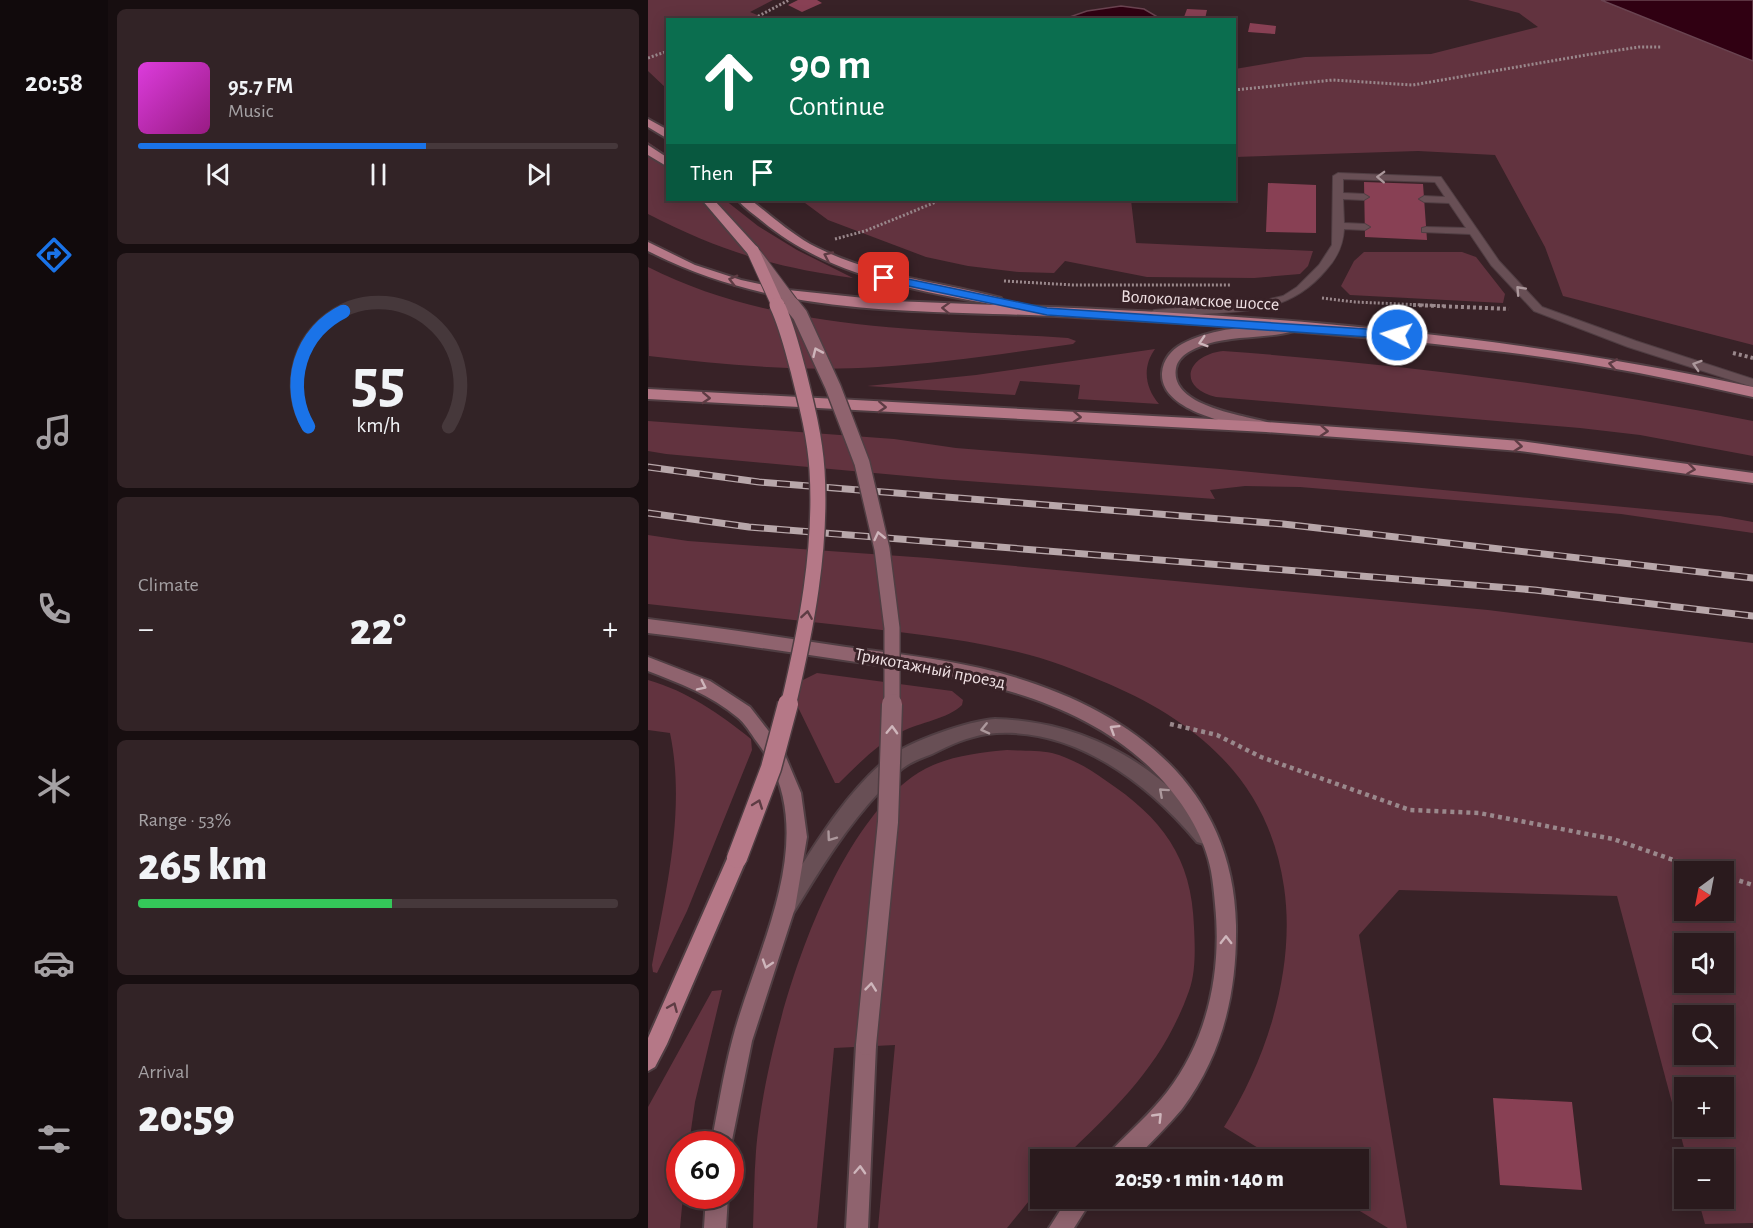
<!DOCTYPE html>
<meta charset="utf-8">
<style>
:root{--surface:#2a1a1d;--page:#322326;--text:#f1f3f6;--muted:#a5a1a4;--line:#46383b;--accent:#1a73e8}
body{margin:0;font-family:"Alegreya Sans",sans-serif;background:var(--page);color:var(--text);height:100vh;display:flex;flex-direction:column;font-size:22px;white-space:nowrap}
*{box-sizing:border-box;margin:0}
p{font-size:20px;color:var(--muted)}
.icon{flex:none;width:33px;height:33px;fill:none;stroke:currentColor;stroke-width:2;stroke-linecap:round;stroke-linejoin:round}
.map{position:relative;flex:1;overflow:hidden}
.panel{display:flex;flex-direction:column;gap:9px;padding:9px;background:#170e10;width:540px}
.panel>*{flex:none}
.top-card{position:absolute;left:18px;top:18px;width:570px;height:183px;border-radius:0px;box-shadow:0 3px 15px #0003,0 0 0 2px var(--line);background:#0b6e4f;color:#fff;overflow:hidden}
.needle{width:39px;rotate:212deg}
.tools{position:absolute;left:1026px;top:861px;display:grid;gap:12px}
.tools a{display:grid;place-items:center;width:60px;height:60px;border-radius:0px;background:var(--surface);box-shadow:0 3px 15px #0003,0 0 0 2px var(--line);font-size:30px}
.speed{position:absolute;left:18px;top:1131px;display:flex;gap:12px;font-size:30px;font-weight:700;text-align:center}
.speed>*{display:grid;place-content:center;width:78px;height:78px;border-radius:50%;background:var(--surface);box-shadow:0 3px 15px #0003,0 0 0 2px var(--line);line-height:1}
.speed .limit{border:9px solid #d22;background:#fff;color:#111}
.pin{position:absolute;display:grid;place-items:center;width:51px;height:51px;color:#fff;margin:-26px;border-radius:12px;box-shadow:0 3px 9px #0006}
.me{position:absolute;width:66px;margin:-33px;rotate:275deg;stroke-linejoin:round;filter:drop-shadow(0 0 4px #0008)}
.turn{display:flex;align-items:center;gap:21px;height:126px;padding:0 24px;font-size:27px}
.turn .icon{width:78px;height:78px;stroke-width:2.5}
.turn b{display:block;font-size:42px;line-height:51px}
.then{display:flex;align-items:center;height:57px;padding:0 24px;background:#0003;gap:12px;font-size:22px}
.big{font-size:45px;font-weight:800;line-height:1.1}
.panel .tile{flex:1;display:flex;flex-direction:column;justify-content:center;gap:9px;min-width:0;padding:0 21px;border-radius:9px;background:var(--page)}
.panel .dial{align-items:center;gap:0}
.dial svg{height:156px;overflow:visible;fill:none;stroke:var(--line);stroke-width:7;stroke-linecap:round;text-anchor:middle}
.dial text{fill:var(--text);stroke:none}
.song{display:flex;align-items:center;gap:18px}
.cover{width:72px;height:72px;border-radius:9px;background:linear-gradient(135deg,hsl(300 70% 55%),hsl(310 70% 35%))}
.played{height:6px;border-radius:3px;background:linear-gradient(90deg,var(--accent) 60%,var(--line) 60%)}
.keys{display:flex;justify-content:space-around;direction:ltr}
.heat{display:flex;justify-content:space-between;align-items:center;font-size:33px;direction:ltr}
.charge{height:9px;border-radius:4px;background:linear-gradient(90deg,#34c759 53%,var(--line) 0)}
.trip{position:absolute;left:382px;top:1149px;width:339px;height:60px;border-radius:0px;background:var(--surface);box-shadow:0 3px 15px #0003,0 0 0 2px var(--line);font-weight:800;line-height:60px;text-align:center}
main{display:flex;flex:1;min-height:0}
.tabs{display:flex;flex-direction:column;width:108px;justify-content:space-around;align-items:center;background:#110a0c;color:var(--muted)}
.tabs .icon{width:42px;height:42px}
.tabs .current{color:var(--accent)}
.tabs b{font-size:27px;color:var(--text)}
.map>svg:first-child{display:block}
.green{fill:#62333f;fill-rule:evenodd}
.water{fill:#300012;stroke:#6a4451;stroke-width:1.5}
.building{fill:#884054}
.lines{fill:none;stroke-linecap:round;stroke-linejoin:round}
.service-casing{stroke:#503e43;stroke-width:2}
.tertiary-casing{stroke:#503e43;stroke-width:4}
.secondary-casing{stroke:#503e43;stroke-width:4}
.primary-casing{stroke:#503e43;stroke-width:4}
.path-far2{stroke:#9a888c;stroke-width:3;stroke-dasharray:2 2;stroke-linecap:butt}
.path-far1{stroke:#9a888c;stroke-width:4;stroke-dasharray:3 3;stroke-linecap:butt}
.path{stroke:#9a888c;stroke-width:4.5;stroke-dasharray:4 4;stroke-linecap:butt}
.service{fill:#684f55;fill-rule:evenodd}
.tertiary{fill:#684f55;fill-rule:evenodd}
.secondary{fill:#8f636e;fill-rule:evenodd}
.primary{fill:#b57887;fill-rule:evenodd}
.rail-casing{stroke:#b8a7aa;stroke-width:7}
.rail{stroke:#382227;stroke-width:4.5;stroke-dasharray:13;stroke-linecap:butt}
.secondary-bridge-far2-casing{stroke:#503e43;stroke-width:14;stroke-linecap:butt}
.secondary-bridge-far1-casing{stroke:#503e43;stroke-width:18;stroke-linecap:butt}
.secondary-bridge-casing{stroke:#503e43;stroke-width:23;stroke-linecap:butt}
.primary-bridge-far2-casing{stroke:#503e43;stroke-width:14;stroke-linecap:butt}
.primary-bridge-far1-casing{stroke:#503e43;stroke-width:18;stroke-linecap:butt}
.primary-bridge-casing{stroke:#503e43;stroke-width:23;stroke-linecap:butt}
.secondary-bridge-far2{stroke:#8f636e;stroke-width:12}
.secondary-bridge-far1{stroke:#8f636e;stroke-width:15}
.secondary-bridge{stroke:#8f636e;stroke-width:20}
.primary-bridge-far2{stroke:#b57887;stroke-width:12}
.primary-bridge-far1{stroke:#b57887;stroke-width:15}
.primary-bridge{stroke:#b57887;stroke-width:20}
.oneway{stroke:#ac989c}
.oneway2{stroke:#5e3c44}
.oneway3{stroke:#ceb5bb}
.route{fill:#1a73e8;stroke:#114b97;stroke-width:1.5}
.labels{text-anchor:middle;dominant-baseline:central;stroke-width:6;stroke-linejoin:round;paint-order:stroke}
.street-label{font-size:18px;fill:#f0e1e4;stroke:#382227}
</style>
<main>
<nav class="tabs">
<b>20:58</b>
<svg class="icon current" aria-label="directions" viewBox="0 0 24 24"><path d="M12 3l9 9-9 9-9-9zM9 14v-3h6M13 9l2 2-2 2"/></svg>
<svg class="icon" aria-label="music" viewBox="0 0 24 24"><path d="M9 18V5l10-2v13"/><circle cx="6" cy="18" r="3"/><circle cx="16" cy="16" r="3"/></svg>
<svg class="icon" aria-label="phone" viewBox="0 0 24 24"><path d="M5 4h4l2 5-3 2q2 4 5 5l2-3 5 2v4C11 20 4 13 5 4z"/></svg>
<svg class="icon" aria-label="climate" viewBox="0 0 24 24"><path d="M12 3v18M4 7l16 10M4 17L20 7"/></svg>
<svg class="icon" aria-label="car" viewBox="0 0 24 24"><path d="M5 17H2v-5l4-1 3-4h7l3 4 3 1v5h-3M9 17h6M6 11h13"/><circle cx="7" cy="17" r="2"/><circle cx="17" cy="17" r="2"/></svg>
<svg class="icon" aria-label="filters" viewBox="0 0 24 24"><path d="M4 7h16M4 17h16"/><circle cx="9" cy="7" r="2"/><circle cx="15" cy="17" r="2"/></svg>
</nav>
<section class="panel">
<div class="tile">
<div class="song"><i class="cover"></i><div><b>95.7 FM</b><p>Music</p></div></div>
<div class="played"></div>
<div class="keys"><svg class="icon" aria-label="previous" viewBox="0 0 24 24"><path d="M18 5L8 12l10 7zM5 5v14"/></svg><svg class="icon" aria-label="pause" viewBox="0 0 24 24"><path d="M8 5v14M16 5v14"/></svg><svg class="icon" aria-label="next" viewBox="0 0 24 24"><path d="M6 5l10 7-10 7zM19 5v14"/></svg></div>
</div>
<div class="tile dial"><svg viewBox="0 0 100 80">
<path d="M14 69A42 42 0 1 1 86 69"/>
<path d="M14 69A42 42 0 0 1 32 10" stroke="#1a73e8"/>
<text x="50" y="56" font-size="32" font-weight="700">55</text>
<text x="50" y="72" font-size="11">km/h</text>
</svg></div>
<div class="tile"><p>Climate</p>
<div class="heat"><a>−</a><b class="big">22°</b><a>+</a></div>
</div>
<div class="tile"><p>Range · 53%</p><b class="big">265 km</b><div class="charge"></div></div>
<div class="tile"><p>Arrival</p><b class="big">20:59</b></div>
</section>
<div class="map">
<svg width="1105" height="1228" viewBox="0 0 1105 1228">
<rect width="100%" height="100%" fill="#382227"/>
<path class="green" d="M0,0H125L102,12L119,19L20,20L19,89L0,71Z
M820,0H953L1105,61V345L915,296L897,247L847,155L770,151L587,157V69L657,57L783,54L890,27L871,13Z
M0,142L19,155L20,200H77L110,226L149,250L205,278C125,267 72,251 0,214Z
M153,200H483L488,243L665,251L660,266L652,274L606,278L499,277L417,261L406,273L371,272L320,266L278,257L180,220Z
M716,252H814L828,257L857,294L855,303L702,295L693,286L706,261Z
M0,267C128,332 279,329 420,338L428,341L425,344C360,353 295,363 230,367C153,372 77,365 1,356Z
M507,349C494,367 497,388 511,404L430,399L432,385L372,381L367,395L219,386L328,375Z
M575,351C753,364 930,386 1105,421V456L992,435L932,428L568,397C528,387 539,355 575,351Z
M0,421L246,439L308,448L572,469L1072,516L1105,522V533L973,514L652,487L597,486L562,490L567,499L292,479L18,454L0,451Z
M0,535L40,541L280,558L840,610L1105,643V1223L1057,1224L1050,1199L1076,1198V1160L1039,1159L969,896L751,890L711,935L759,1228H740L692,1199L711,1198V1160L628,1159L576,1127C619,1059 648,968 636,887C621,783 553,724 461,684C428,670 395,657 361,650C305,637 248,632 191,625C127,618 64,611 0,604ZM1036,872H1076V910H1036ZM1036,944H1076V982H1036ZM1036,1016H1076V1054H1036ZM1036,1088H1076V1126H1036Z
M169,673L304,691L315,700L314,705C300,719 272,722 253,732C230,744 210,764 191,783H187L146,699L153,681Z
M0,680C39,691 72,714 103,739L104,750L39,911L9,973L5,972L4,965C18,891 38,809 22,733L0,730Z
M359,750C374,751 391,750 404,753C423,758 442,769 457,780C514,818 544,857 546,927C547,947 548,972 541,991C514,1066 470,1105 415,1159L393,1160V1186L359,1228H230L247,1045L186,1048L169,1228H105C106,1202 106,1176 108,1151C117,1043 174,843 264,777C291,757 327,753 359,750Z
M74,990L47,1102L41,1144H32V1196H35L32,1228H0V1107L64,991Z"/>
<path class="water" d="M953,0H1105V61Z
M473,6L496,9L513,19H416L439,11Z"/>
<path class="building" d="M150,0H169L174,3L154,12L140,5Z
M539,9L559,10L557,19L536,17Z
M602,23L628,26L627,34L600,32Z
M716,182L775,184L779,240L717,237Z
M620,183L668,185V233L618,232Z
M845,1098L924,1102L934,1190L852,1185Z"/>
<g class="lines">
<g class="service-casing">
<path id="service" d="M690,173L793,177L851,261L894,307L988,341L1105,379V387L980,347L886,311L843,265L822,234L774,232V228L778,227L818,228L801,203L776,202L771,199L776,196L797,197L787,182L695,179V193L716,194L721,197L716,200L695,199L696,223L717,224L722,227L717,230L696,229C695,246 689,258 678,270C644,311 602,311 553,314C537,315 517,320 502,316L501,314L506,310L609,302L635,296L649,287L671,265L684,245L685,176Z"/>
</g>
<g class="tertiary-casing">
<path id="tertiary" d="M347,719C418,721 481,748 533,798C545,809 559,821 565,836L563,842L556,844L549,842C499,782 423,724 339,734C319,737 302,745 284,754C274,758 264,761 255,768C247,774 240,783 233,790C198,827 172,869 146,912L139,915L132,912L129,906L132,900C163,851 195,795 240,758C262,741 320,721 347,719Z"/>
</g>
<g class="secondary-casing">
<path id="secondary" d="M641,324L646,325L648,328L646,331C618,339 588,335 559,344C547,348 531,354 528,368C521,406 595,415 619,422L621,426L619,430L614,431C586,424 512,412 514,373C515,360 523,350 534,344C565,327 607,326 641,324Z
M0,619C66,627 132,637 198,647C243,653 288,658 332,668C465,699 585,775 588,925C589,992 575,1054 534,1109C519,1127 502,1143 486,1160H459L462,1152C481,1132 502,1114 519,1092C560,1039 574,971 567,904C566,893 565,882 563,871C557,838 538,807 516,782C436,693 314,677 202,661C135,651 67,641 0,633Z
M0,657L62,681L102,707L134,748L153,793L159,837L147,908L104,1041L82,1150V1144H63C70,1110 75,1075 84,1041C108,947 178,832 109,742C103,734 97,723 89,717C63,695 31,683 0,671Z
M218,1035L225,1038L228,1045L220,1228H198L208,1045L211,1038Z
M58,1196H80L78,1228H56Z
M420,1198H445L426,1228H401Z"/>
</g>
<g class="primary-casing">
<path id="primary" d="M0,119L20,130V139L0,127Z
M0,145L20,158V167L0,155Z
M54,200H66L110,248L111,251L110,254H100Z
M90,200H103C122,215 141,232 162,244C222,276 288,281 353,298L355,301L348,305C602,313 856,333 1105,387V397C1017,377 929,360 839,350C725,336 611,328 497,321C446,318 396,315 345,314C223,310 112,308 0,251V242L47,265L93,280L140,290L245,301L348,305C266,290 180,276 114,221C106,214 96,208 90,200Z
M0,389L618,422L758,432L872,441L1105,473V483L872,451L758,442L618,432L0,399Z
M89,849L96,852L99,858L19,1044L7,1067L0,1071V1038L82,852Z"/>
</g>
<path class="path-far2" d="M103,20L141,0
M0,58L20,51
M586,90L685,80L765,85L938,55L991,47H1014
M187,239L217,231L293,200
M356,281L425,285H582
M674,298L707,302L798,306"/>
<path class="path-far1" d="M765,305L861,309
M1085,353L1105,358"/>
<path class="path" d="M522,724L569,735L613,757L762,810L831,813L965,839L1060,872
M1076,876L1105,885"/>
<use href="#service" class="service"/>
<use href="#tertiary" class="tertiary"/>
<use href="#secondary" class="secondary"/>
<use href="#primary" class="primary"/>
<g class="rail-casing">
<path id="rail" d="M0,467L111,482L635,524L1105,578
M0,513L101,527L887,590L1105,616"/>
</g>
<use href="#rail" class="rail"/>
<g class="secondary-bridge-far2-casing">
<path id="secondary-bridge-far2" d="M108,255L146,306"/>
</g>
<g class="secondary-bridge-far1-casing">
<path id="secondary-bridge-far1" d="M144,305L152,315L185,387L214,463L234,549L244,628V706"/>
</g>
<g class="secondary-bridge-casing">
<path id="secondary-bridge" d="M218,1045L240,822L244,704"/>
</g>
<g class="primary-bridge-far2-casing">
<path id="primary-bridge-far2" d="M105,251L130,306"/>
</g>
<g class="primary-bridge-far1-casing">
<path id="primary-bridge-far1" d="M129,305C139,326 144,348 150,370C158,402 167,437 169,470C174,548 158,630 140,706"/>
</g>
<g class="primary-bridge-casing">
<path id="primary-bridge" d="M89,858L123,768L140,704"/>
</g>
<use href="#secondary-bridge-far2" class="secondary-bridge-far2"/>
<use href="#secondary-bridge-far1" class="secondary-bridge-far1"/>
<use href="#secondary-bridge" class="secondary-bridge"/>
<use href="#primary-bridge-far2" class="primary-bridge-far2"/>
<use href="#primary-bridge-far1" class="primary-bridge-far1"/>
<use href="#primary-bridge" class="primary-bridge"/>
</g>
<defs><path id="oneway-chevron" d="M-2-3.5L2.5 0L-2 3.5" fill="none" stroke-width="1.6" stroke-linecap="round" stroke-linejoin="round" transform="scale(1.5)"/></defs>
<g class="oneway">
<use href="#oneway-chevron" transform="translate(733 177) rotate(-178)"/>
<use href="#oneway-chevron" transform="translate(872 290) rotate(-133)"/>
<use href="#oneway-chevron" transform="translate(1049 365) rotate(-162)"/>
<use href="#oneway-chevron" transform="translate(337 729) rotate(167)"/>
<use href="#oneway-chevron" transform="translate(515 792) rotate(-138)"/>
<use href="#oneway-chevron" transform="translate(183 837) rotate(126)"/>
</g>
<g class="oneway2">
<use href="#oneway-chevron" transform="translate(180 256) rotate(-155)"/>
<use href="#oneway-chevron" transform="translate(85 280) rotate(-165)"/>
<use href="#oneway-chevron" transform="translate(298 308) rotate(-178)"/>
<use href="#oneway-chevron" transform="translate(965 364) rotate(-170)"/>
<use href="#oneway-chevron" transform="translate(58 398) rotate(3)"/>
<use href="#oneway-chevron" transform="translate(234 407) rotate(3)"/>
<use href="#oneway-chevron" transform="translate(429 417) rotate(3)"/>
<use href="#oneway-chevron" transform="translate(676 431) rotate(4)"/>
<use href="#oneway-chevron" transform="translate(870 446) rotate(6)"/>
<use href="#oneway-chevron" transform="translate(1043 469) rotate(8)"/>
<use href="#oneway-chevron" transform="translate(159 615) rotate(-81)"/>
<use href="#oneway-chevron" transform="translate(110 804) rotate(-70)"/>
<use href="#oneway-chevron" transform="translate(25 1007) rotate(-67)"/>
</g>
<g class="oneway3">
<use href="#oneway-chevron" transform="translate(555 342) rotate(163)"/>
<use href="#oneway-chevron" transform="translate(169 352) rotate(-114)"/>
<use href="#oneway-chevron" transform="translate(231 536) rotate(-103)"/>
<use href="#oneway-chevron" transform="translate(54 686) rotate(26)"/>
<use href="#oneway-chevron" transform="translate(466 729) rotate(-148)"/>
<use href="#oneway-chevron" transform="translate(244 730) rotate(-88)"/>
<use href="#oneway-chevron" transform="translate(578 940) rotate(-90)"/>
<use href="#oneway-chevron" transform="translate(119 964) rotate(108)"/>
<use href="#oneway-chevron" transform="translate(223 987) rotate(-84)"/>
<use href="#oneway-chevron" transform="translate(510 1117) rotate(-46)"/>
<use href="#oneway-chevron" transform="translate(212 1170) rotate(-87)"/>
</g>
<path class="route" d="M236,274L399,308L749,331L755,335L749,339L399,315L232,280L230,278Z"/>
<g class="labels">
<g class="street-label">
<text transform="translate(552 301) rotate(3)">Волоколамское шоссе</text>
<text transform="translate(282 669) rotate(11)">Трикотажный проезд</text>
</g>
</g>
</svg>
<div class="tools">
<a><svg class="needle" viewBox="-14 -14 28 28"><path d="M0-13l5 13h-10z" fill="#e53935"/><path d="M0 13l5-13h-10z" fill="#a5a1a4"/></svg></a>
<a><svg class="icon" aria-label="sound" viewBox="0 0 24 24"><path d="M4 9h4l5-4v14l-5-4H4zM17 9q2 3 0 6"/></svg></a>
<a><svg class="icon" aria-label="search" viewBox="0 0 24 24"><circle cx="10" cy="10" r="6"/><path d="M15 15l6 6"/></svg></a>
<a>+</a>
<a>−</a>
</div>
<div class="speed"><div class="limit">60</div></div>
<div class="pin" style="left:236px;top:278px;background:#d93025"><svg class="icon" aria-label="arrive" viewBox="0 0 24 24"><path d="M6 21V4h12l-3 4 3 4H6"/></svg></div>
<svg class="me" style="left:749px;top:335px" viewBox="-20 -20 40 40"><circle r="17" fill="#1a73e8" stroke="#fff" stroke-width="3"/><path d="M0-11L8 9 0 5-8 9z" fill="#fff"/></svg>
<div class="trip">20:59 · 1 min · 140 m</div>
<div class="top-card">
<div class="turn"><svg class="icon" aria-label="ahead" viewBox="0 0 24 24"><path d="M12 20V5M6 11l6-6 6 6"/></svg><div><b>90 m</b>Continue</div></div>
<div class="then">Then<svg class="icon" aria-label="arrive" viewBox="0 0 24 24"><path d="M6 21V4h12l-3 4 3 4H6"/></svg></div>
</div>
</div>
</main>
